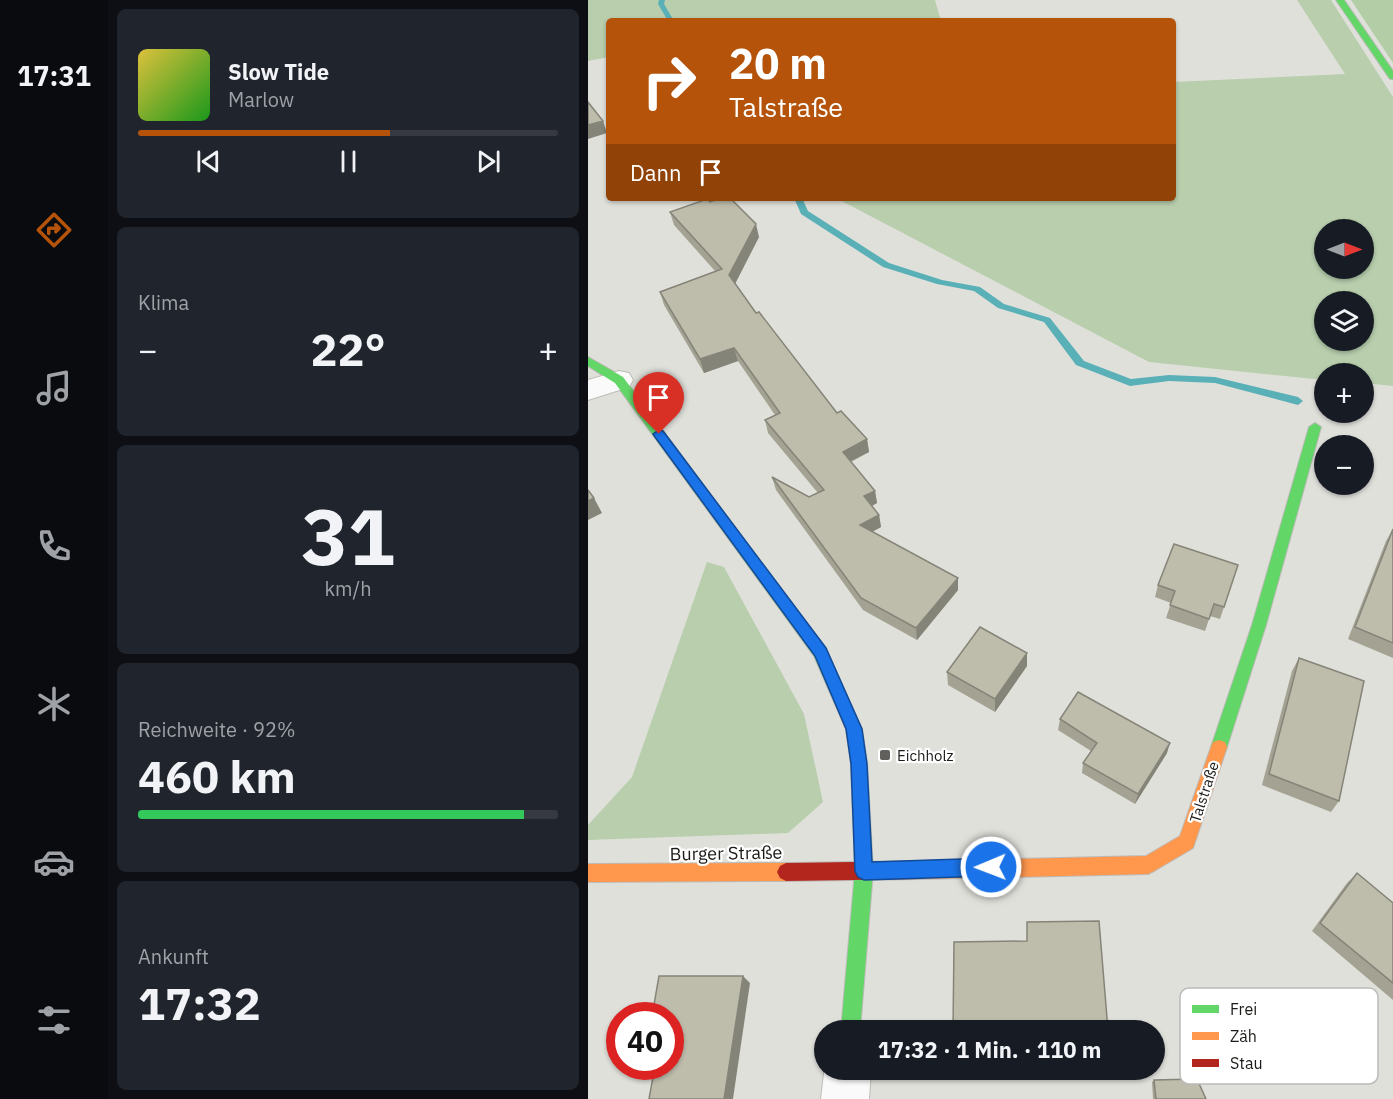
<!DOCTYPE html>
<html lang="de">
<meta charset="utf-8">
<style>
:root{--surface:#171b24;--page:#20242c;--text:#f1f3f6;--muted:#9ea1a6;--line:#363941;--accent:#b45309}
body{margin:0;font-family:"IBM Plex Sans",sans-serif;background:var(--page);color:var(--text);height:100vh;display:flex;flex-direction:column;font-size:22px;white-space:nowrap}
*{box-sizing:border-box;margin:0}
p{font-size:20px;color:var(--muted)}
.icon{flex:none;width:33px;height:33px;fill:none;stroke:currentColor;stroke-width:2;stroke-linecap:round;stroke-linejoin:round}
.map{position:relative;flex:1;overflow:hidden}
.details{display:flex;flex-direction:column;gap:9px;padding:9px;background:#0d0f14;width:480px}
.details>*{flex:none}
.hud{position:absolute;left:18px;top:18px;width:570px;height:183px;border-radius:6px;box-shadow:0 2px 4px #0004;background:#b45309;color:#fff;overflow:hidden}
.needle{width:39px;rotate:90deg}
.fabs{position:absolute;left:726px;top:219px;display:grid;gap:12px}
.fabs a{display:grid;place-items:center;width:60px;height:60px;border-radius:50%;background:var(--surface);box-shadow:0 2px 4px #0004;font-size:30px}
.speed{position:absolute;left:18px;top:1002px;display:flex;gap:12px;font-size:30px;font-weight:700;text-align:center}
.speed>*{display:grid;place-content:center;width:78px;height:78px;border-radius:50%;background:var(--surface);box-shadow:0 2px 4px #0004;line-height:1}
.speed .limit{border:9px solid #d22;background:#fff;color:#111}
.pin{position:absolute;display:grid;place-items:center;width:51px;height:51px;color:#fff;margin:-62px -26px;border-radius:50% 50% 50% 0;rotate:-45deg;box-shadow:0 0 6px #0007}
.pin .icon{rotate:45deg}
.me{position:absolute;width:66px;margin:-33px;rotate:269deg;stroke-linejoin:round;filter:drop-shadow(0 0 4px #0008)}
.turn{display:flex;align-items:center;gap:21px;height:126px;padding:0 24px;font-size:27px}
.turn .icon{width:78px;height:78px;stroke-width:2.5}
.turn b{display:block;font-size:42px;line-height:51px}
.then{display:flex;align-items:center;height:57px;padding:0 24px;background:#0003;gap:12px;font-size:22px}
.big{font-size:45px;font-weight:700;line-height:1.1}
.details .card{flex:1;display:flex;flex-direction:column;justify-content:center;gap:9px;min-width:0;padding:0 21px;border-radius:9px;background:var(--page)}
.details .dial{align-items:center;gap:0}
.dial b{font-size:78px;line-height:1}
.song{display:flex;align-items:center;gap:18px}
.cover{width:72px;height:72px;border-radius:9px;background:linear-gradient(135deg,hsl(50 70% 55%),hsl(120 70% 35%))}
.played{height:6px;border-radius:3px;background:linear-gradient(90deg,var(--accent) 60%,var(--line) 60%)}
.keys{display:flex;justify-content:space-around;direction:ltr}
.heat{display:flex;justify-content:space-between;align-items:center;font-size:33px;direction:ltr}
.charge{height:9px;border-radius:4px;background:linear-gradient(90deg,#34c759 92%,var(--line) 0)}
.trip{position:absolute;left:226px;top:1020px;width:351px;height:60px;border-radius:30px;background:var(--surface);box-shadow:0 2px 4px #0004;font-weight:700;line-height:60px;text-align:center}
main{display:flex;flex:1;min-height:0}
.tabs{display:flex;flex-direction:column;width:108px;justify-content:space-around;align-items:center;background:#090b0e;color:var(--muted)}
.tabs .icon{width:42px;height:42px}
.tabs .active{color:var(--accent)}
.tabs b{font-size:27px;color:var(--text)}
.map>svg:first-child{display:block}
.green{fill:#b8cead;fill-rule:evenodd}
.forest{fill:#b3cda7}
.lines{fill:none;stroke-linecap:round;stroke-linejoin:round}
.stream{fill:#5ab0b7;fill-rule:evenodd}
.street-casing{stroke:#bcbbb8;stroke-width:2}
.fast-casing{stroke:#bcbbb8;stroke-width:2}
.slow-casing{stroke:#bcbbb8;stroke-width:2}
.jam-casing{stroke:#bcbbb8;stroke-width:2}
.street{fill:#fafafa;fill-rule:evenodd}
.fast{fill:#63d668;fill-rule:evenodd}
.slow{fill:#ff974d;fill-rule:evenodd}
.jam{fill:#b3261e;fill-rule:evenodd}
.wall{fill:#a3a293}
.shaded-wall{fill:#858478}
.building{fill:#bebcab;stroke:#858478;stroke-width:1.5}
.route{fill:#1a73e8;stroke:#114b97;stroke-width:1.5}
.poi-dot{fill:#61605c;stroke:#fff;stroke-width:2}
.labels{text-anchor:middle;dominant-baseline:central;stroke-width:4.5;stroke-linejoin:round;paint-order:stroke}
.poi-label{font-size:15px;fill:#1c1b18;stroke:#fff;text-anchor:start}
.street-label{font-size:15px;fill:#1c1b18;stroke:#fff}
.near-street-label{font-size:18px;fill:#1c1b18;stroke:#fff}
.key{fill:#fff;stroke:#bbbbba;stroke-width:1.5}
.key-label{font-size:16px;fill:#1c1b18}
</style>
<main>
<nav class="tabs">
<b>17:31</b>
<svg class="icon active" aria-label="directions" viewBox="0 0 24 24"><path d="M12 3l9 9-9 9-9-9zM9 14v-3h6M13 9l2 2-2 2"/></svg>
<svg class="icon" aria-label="music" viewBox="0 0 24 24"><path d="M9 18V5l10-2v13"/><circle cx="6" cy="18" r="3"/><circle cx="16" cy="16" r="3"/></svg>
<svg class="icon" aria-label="phone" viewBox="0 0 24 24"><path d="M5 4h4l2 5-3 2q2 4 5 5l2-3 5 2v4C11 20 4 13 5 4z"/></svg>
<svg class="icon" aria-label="climate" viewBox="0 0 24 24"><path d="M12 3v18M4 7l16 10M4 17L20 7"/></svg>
<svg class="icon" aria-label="car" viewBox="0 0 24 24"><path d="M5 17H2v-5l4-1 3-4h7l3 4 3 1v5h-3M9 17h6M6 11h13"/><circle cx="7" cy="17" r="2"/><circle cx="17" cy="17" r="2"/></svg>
<svg class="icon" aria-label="filters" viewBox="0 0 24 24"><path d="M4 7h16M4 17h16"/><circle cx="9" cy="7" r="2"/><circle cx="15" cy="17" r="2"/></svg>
</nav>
<section class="details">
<div class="card">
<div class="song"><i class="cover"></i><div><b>Slow Tide</b><p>Marlow</p></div></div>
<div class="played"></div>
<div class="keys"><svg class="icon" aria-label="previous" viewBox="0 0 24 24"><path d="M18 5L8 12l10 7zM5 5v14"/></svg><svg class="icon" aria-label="pause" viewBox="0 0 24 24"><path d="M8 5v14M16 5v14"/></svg><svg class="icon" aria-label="next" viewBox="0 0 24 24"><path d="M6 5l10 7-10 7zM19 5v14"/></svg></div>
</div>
<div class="card"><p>Klima</p>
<div class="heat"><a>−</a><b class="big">22°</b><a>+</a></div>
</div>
<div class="card dial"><b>31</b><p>km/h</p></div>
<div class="card"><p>Reichweite · 92%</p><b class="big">460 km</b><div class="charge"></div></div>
<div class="card"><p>Ankunft</p><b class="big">17:32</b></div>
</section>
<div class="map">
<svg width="805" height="1099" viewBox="0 0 805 1099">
<rect width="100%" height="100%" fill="#e0e0db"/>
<path class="green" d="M0,0H347L353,21H21V57L0,61Z
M709,0H743L805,97V386L776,383V374H736V380L561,362L248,198H585V82L757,74ZM736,230H776V268H736ZM736,302H776V340H736Z
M119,562L136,567L216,714L235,802L200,833L0,840V825L44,777Z"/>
<path class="forest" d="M763,0H805V63Z"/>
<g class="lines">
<path class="stream" d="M71,0H77L76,4L86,21H80L70,4Z
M206,198H214L220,211L301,263L354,280L392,287L416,304L462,318L496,361L543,379L581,375L627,377L710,397L715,401L710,405L627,383L581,381L542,386L488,365L456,322L410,308L386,291L349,284L295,267L213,214Z"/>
<g class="street-casing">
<path id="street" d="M31,371L41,373L45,380L41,387L0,400V380Z
M237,1065V1070H283L281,1099H233Z"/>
</g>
<g class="fast-casing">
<path id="fast" d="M748,0H756L805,71V79H802Z
M0,357L35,377L237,648L274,729L279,763L285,871L272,1030H253L267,871L263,763L258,729L226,656L27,383L0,366Z
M727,423L733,427L678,625L639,747L637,752L631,754L625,752L623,747L664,625L721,427Z"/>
</g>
<g class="slow-casing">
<path id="slow" d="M631,740L637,742L639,747L605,848L566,871L560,874L333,879L327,876L324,870L327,864L333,861L558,856L592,836L623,747L625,742Z
M198,863L204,866L207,872L204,878L198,881L0,882V864Z"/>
</g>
<g class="jam-casing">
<path id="jam" d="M333,861L339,864L342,870L339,876L333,879L198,881L192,878L189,872L192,866L198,863Z"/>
</g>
<use href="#street" class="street"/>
<use href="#fast" class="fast"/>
<use href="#slow" class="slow"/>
<use href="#jam" class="jam"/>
</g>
<path class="wall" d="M122,202L171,237L147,283L168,313L249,413L279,439L281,452L263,462L287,491L289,503L284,506L291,515L293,527L284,532L370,590L329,640L275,610L188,490L184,477L221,497L230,493L180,433L177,420L187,415L150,361L116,373L76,305L72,292L127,271L86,225L82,212Z
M805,529V658L760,639L798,541Z
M570,585L636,607L632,619L622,616L617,631L578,618L583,603L567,597Z
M439,653V666L407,712L360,685L359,672Z
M711,658L751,801L743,812L674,785L704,671Z
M472,719L579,753L547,804L494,773L495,763L503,751L470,730Z
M769,873L805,903V1000L724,931L759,883Z
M566,1080L618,1099H565L564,1082Z"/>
<path class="shaded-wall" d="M15,121L19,133L0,139V125Z
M168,224L171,237L145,288L141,275Z
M146,348L150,361L116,373L112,359Z
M279,439L281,452L257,464L255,452Z
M287,491L289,503L278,509L276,496Z
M6,498L14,513L0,520V501Z
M291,515L293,527L274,537L272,525Z
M370,578V590L329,640L328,628Z
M439,653V666L407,712V699Z
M582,743L579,753L547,804L550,794Z
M155,976L162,983L145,1099H136Z"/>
<path class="building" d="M0,102L15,121L0,125Z
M134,198H142L168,224L141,275L168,313L171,312L249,413L253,411L279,439L255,452L287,491L276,496L291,515L272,525L370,578L328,628L273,598L184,477L221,497L236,490L177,420L192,413L146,348L112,359L72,292L134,269L82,212L119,199L122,202Z
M0,490L6,498L0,501Z
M805,529V643L767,627Z
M586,544L650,565L636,607L626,604L621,619L582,605L587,591L570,585Z
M392,627L439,653L407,699L359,672Z
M711,658L776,681L751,801L681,774Z
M490,692L582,743L550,794L495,763L509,743L472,719Z
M769,873L805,903V983L732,923Z
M511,921L520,1030H365L366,942L439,941V922Z
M71,976H155L136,1099H61L67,1066H82V1016H64Z
M609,1079L618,1099H568L566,1080Z"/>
<path class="route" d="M71,430L75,431L238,648L274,729L279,764L284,862L403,858L409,861L412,867L409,873L403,876L276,880L270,877L267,871L263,764L258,729L227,656L67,437L65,434Z"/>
<rect class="poi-dot" x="291" y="749" width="12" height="12" rx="3"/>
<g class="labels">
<g class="poi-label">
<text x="309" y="755">Eichholz</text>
</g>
<g class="street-label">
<text transform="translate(616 792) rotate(-72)">Talstraße</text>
</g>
<g class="near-street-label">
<text transform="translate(138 853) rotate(-1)">Burger Straße</text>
</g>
</g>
<rect x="592" y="988" width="198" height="96" rx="9" class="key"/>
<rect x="604" y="1005" width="27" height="8" fill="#63d668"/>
<rect x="604" y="1032" width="27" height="8" fill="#ff974d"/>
<rect x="604" y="1059" width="27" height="8" fill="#b3261e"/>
<g class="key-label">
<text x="642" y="1015">Frei</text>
<text x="642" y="1042">Zäh</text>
<text x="642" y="1069">Stau</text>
</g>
</svg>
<div class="fabs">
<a><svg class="needle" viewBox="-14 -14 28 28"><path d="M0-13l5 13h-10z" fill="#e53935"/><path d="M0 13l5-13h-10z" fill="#9ea1a6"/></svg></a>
<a><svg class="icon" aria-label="layers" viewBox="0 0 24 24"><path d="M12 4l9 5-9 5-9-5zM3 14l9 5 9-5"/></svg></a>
<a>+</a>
<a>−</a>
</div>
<div class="speed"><div class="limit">40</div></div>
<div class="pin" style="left:71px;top:434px;background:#d93025"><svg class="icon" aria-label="arrive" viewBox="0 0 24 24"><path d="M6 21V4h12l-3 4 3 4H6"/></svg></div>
<svg class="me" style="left:403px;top:867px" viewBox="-20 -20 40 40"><circle r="17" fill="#1a73e8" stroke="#fff" stroke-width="3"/><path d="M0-11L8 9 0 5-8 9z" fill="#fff"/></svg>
<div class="trip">17:32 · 1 Min. · 110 m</div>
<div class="hud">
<div class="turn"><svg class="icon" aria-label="right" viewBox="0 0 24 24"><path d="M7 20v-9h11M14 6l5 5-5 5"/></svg><div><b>20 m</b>Talstraße</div></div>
<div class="then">Dann<svg class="icon" aria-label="arrive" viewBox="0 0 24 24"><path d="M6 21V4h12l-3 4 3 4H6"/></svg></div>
</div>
</div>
</main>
